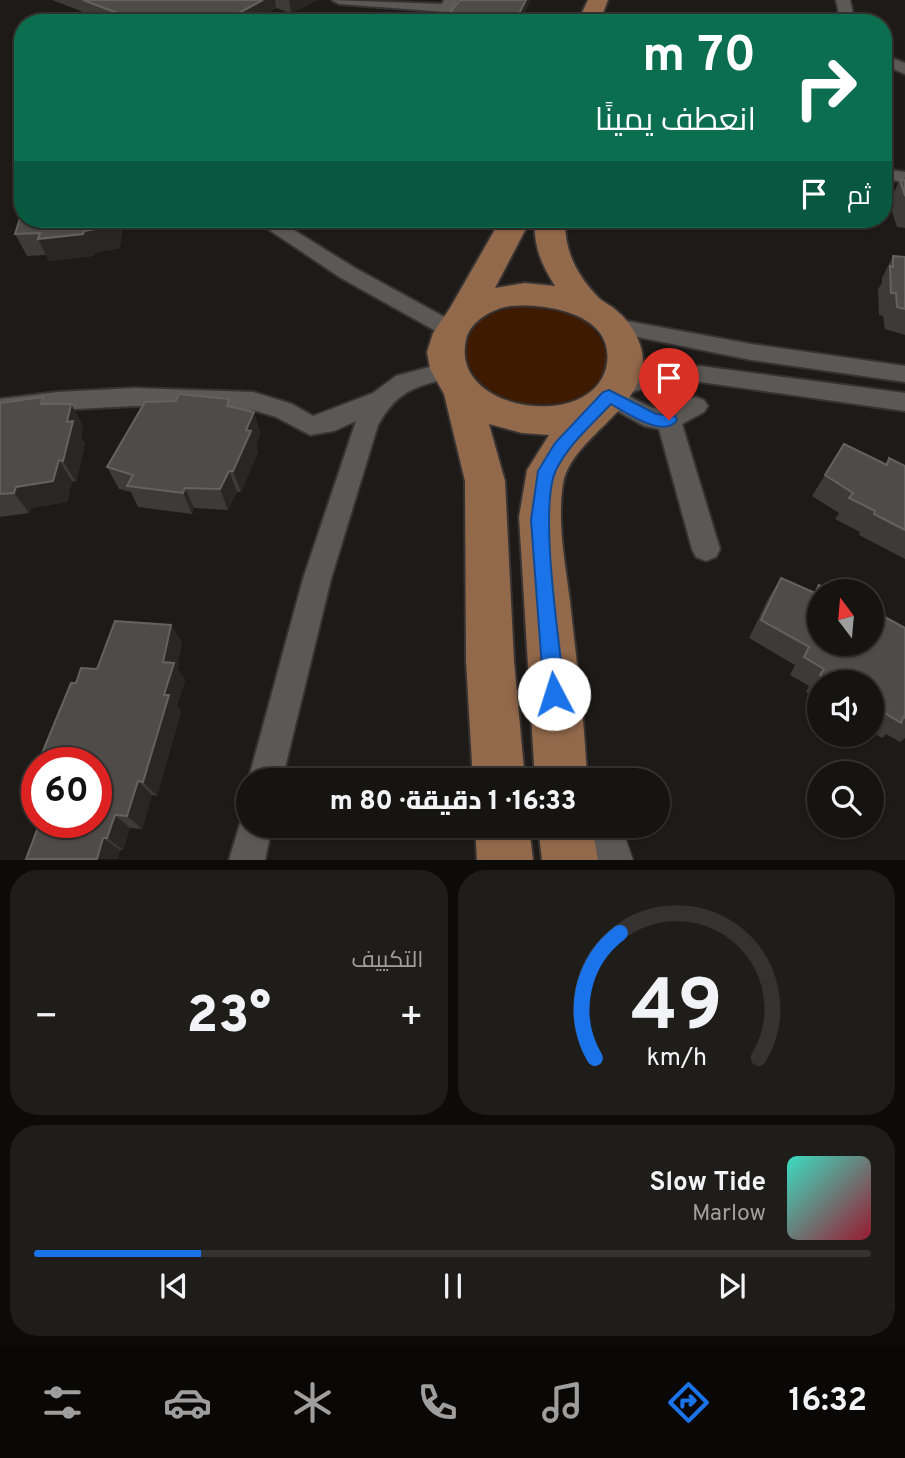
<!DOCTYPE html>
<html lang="ar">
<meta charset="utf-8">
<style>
:root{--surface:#161411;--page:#1f1d1a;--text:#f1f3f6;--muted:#9e9e9f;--line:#353331;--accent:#1a73e8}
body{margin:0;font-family:Overpass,Cairo,sans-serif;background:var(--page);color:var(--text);direction:rtl;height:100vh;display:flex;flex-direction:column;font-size:26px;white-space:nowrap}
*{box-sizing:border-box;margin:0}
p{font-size:23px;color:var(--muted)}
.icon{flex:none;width:38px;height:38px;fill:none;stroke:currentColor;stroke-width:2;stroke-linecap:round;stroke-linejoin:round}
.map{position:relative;height:860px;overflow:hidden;direction:ltr}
.details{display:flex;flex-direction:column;gap:10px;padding:10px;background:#0c0b09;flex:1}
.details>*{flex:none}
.banner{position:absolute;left:14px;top:14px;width:878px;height:214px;border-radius:28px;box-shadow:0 2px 5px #0004,0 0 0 2px var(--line);direction:rtl;background:#0b6e4f;color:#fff;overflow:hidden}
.needle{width:46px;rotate:344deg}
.controls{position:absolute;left:807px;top:579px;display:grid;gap:14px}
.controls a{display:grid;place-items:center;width:77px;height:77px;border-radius:50%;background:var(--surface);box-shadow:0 2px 5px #0004,0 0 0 2px var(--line);font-size:35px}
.speed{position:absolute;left:21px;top:747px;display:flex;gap:14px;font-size:35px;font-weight:700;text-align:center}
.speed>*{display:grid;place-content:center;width:91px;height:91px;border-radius:50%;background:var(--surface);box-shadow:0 2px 5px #0004,0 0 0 2px var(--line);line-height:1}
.speed .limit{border:10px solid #d22;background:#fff;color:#111}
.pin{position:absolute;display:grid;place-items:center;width:60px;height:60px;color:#fff;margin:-72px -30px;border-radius:50% 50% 50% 0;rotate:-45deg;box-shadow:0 0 7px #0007}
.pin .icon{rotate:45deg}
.me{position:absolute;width:77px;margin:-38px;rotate:355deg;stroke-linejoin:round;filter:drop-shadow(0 0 5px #0008)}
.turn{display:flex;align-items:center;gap:24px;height:147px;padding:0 21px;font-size:32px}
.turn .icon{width:91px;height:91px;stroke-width:2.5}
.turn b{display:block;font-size:49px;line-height:60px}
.then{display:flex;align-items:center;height:66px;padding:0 21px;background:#0003;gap:14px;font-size:26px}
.big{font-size:52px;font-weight:800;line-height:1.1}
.details .widget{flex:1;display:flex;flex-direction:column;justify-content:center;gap:10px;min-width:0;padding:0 24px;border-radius:28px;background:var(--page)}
.details .dial{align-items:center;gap:0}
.dial svg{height:182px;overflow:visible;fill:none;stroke:var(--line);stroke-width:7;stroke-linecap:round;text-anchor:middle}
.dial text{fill:var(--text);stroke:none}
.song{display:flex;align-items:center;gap:21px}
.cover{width:84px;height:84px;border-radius:10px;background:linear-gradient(135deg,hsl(170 70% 55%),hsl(350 70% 35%))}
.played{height:7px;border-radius:4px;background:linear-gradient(90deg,var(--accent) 20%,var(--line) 20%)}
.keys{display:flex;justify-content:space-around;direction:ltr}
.heat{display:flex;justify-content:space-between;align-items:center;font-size:38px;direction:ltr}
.details .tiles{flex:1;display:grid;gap:10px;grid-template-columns:1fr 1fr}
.widget:last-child{grid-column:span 2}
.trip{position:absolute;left:236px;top:768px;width:434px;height:70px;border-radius:35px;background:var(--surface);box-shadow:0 2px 5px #0004,0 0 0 2px var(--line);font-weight:800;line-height:70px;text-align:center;direction:rtl}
.menu{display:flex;height:112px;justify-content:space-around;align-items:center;background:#090807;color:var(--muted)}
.menu .icon{width:49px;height:49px}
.menu .selected{color:var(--accent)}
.menu b{font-size:32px;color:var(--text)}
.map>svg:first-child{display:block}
.green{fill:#3e1a00}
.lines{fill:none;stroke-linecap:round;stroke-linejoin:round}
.street-casing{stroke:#363332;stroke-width:4}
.secondary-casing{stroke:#363332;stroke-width:3}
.primary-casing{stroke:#363332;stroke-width:4}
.street{fill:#5c5855;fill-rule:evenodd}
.secondary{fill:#5c5855;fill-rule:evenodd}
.primary{fill:#93694b;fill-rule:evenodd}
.wall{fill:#3e3a38}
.shaded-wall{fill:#2a2624}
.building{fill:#4f4b49;stroke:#65615f;stroke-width:2}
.route{fill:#1a73e8;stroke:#114b97;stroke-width:2}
</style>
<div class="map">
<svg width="905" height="860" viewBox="0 0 905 860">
<rect width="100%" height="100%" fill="#1e1a17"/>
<path class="green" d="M532,305C548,307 563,309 578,317C608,333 620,373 587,393C497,450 394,316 532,305Z"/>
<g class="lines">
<g class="street-casing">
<path id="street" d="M332,0L442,4L444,0H458L451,11L446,12L339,4Z
M836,0H850L855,23H841Z
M884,55L905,63V74L884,65Z
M884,169L905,172V182L884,179Z
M253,219H276L355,268L459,325L462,330L459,335L451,337L443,335L341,278Z
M611,318L751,344L905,366V382L751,360L603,330L600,325L603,320Z
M448,362L456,364L459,370L456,376C417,387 400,387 378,425L331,579L282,780L248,781L303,579L356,421L334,431L310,435L276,417L253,410L135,406L57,410L0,417V399L57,392L135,388L253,392L292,404L313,416L373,393L396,376Z
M700,366L905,393V411L700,382L659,384L625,394C669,417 653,410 696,397L704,400L708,406L704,412L682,424L720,549L716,557L706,561L696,557L692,549L659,429L644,426L601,402L597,396L601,390L607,388L610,381C640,372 668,367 700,366Z
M248,811V826H272L265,860H229L243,814Z"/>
</g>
<g class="secondary-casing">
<path id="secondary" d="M571,826H621L633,860H582Z"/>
</g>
<g class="primary-casing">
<path id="primary" d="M588,0H608L599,23H577Z
M501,219H531L495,288L525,283L555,286C541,264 533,245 535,219H565C564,251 577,276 600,299C605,303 612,306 617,311C631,322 643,343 643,361C641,412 571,438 563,484C557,522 565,563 570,601C576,660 585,721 587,780H535L519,517L527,470L549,435L522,433L489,424L505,481L514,661L525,780H473L466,661L465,481L444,394L430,369L427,352L433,333L450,308ZM510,306C545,303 614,313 607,363C597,433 449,413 466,340C470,321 492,309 510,306Z
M475,826H529L533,860H477Z
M538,826H592L598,860H542Z"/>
</g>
<use href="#street" class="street"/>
<use href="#secondary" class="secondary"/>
<use href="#primary" class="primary"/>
</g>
<path class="wall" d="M52,0H317L291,13L276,8L248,23H112Z
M460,0L520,23H449L450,12Z
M905,177V228L897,227L889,202L900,180H904Z
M23,219H123L120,248L94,253L93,256L49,261L46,255L27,256L15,234Z
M893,256L905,257V335L885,329L883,316L879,315L878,289L882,283V278Z
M0,403L71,404L83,426L81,437L85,443L76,482L72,481L67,502L31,508L29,513L0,517Z
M232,407L254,412L260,433L256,445L258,452L241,492H237L228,510L194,508L192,514L138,507L131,492L119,489L107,467Z
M889,458L905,466V559L859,535L860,532L835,519L839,513L812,496L825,475L885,464Z
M781,578L814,592L819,585V592L905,628V738L900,742L886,734L882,738L872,732V682H819V700L806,692L809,686L790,675L795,665L749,638L769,597Z
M171,625L182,643L177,668L185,680L177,706L181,712L157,796L152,795L142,829L130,828L123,850H120L117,859H26L96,822L76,683L97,669Z"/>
<path class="shaded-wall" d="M263,0H275L276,8L248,23H220Z
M289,0H317L291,13Z
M526,0H531L520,23H515Z
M112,219H123L120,248L94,253L93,256L49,261L38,239L84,231Z
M71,404L83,426L81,437L85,443L76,482L63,461L67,422Z
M254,412L260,433L256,445L258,452L241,492L233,471L246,430Z
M59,460L72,481L67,502L31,508L29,513L14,493L16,487Z
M229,471L237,492L228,510L220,489Z
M185,488L194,508L192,514L183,493Z
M171,625L182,643L177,668L185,680L177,706L181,712L157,796L143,782L164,695L163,662Z
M138,781L152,795L142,829L127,816Z
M115,815L130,828L123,850L107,838Z
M103,838L120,850L117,859H97Z"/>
<path class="building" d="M83,0H263L220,23H144Z
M460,0H526L515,21H510L508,23H467L449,20L454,13L450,12Z
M900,180H905V196Z
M23,209V219H112V226L84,231L83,234L38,239L40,233L15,234Z
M893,256L905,257V309L897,307L896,293H891L890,266L893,267Z
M179,394L229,399L227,406L254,412L246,430L251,431L233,471H229L220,489L185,488L183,493L127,486L133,475L107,467L145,402L176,401Z
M43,397L41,404H71L67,422L73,421L63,461L59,460L53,481L16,487L14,493L0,494V403Z
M844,444L887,465L889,458L905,466V530L874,514L875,511L849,498L853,493L825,475Z
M781,578L815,593L819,585L830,592H819V644H872V610L905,628V718L903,717L901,723L872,705V682H833L820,675L824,669L804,657L809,647L761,620Z
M115,621L171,625L163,662L174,663L164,695H169L143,782L138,781L127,816L115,815L107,838H103L97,859H26L40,822H96V763H38L71,683H76L81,668L97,669Z"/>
<path class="route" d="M609,390L656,414L675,416L677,420C664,439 625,412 611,404C592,424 568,445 556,470C538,508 560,647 565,694L562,701L554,704L547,701L544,694L531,520L538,471L555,443L603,392Z"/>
</svg>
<div class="controls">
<a><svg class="needle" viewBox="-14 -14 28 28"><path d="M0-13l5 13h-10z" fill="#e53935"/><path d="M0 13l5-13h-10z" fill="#9e9e9f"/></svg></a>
<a><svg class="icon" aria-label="sound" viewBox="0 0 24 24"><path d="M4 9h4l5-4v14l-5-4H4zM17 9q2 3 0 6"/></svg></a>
<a><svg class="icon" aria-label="search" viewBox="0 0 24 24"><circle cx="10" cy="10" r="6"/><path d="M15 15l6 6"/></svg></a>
</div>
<div class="speed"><div class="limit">60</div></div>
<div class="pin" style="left:669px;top:420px;background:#d93025"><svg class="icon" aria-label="arrive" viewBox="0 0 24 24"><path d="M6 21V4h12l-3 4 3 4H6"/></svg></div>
<svg class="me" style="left:554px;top:694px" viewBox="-20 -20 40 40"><circle r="19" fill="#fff"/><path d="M0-13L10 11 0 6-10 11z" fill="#1a73e8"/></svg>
<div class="trip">16:33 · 1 دقيقة · 80 m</div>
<div class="banner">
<div class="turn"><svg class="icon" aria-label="right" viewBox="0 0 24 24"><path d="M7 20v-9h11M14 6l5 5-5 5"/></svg><div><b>70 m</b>انعطف يمينًا</div></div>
<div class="then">ثم<svg class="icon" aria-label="arrive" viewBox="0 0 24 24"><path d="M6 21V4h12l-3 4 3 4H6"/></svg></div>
</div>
</div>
<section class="details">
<div class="tiles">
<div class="widget dial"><svg viewBox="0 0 100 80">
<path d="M14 69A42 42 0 1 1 86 69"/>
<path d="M14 69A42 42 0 0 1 25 14" stroke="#1a73e8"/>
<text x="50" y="56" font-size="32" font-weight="700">49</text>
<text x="50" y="72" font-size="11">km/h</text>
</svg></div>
<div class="widget"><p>التكييف</p>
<div class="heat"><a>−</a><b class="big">23°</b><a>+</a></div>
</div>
<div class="widget">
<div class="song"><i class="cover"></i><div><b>Slow Tide</b><p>Marlow</p></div></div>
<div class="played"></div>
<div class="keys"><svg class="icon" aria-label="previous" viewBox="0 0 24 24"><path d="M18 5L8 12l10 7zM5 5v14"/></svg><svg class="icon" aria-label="pause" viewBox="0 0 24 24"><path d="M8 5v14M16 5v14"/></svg><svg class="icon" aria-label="next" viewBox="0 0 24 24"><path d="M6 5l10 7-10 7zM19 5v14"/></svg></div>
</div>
</div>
</section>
<nav class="menu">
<b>16:32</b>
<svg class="icon selected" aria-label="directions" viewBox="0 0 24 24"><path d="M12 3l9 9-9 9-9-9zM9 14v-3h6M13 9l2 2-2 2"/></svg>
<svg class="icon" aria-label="music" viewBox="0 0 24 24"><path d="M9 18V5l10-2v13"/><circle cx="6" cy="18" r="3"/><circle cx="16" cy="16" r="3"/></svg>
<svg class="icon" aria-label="phone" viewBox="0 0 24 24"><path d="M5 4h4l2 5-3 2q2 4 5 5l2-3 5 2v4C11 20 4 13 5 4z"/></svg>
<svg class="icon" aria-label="climate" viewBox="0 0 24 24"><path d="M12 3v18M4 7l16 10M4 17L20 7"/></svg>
<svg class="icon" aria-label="car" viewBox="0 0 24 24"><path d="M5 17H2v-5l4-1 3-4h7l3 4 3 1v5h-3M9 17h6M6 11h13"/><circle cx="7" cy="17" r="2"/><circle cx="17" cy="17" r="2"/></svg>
<svg class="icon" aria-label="filters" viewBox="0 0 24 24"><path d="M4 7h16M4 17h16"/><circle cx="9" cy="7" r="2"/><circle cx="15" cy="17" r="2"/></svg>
</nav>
